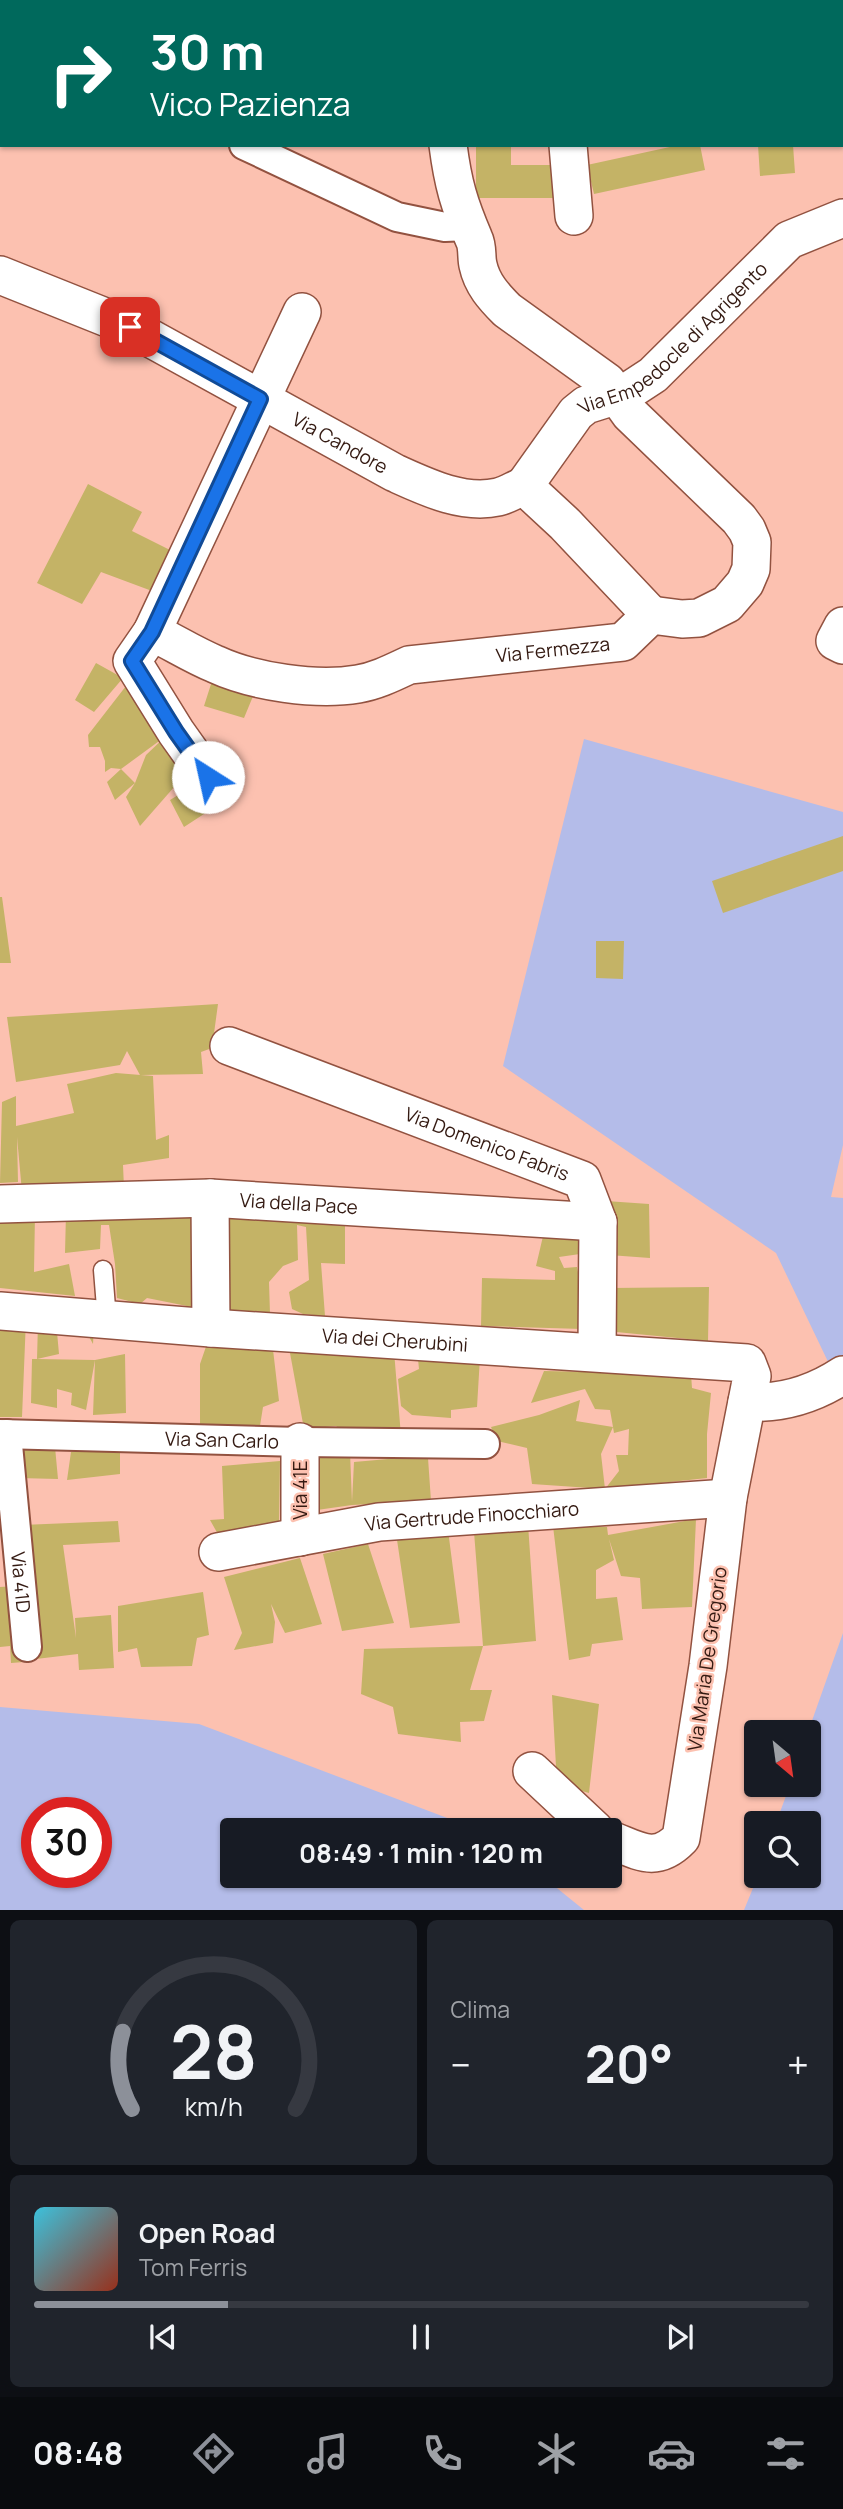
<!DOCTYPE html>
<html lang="it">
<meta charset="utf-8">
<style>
:root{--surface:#171b24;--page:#20242c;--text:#f1f3f6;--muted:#9ea1a6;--line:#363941;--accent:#8c9099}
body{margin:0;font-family:Manrope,sans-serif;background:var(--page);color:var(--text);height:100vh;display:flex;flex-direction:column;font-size:26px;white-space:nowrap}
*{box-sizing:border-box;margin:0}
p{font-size:23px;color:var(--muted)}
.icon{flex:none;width:38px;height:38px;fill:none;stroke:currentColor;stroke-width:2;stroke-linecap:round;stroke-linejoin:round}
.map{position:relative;height:1910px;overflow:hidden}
.drawer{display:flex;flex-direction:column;gap:10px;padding:10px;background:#0d0f14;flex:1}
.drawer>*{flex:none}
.guide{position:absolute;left:0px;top:0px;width:844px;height:147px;box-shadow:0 2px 5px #0004;background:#00695c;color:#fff;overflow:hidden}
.needle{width:46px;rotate:151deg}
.buttons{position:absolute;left:744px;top:1720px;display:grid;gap:14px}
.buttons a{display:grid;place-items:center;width:77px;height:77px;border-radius:7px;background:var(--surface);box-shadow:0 2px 5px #0004;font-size:35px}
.speed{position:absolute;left:21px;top:1797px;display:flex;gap:14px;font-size:35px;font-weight:700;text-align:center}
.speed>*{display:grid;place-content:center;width:91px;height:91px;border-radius:50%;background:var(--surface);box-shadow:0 2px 5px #0004;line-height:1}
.speed .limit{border:10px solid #d22;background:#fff;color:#111}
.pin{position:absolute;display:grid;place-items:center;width:60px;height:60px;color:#fff;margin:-30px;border-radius:14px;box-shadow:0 4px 10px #0006}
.me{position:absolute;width:77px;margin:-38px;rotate:325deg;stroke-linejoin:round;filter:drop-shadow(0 0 5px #0008)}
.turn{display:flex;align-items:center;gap:24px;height:147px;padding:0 35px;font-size:32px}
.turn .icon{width:91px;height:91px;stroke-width:2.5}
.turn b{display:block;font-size:49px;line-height:60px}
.big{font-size:52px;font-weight:700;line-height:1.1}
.drawer .tile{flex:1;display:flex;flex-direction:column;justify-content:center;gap:10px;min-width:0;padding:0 24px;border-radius:10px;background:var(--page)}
.drawer .dial{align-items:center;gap:0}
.dial svg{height:182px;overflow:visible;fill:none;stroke:var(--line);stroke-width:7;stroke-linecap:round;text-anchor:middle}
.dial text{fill:var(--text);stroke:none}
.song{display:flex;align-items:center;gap:21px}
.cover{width:84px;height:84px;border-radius:10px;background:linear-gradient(135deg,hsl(190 70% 55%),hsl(10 70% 35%))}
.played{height:7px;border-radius:4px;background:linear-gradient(90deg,var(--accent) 25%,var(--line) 25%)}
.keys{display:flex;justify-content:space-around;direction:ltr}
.heat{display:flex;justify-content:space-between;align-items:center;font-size:38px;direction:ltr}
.drawer .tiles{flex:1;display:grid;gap:10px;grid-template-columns:1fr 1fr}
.tile:last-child{grid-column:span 2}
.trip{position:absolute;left:220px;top:1818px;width:402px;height:70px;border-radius:7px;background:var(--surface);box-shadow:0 2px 5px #0004;font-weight:700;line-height:70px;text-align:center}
.tabs{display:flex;height:112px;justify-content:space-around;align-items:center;background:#090b0e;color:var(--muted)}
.tabs .icon{width:49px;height:49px}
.tabs .current{color:var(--accent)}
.tabs b{font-size:32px;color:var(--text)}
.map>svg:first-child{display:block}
.green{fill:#b4bce9;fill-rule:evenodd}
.building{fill:#c4b366;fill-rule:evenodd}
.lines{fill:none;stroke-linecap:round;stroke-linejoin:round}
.service-casing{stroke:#925240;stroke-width:21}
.pedestrian-casing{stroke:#925240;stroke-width:32}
.minor-casing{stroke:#925240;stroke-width:40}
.service{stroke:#fff;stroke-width:18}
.pedestrian{stroke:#fff;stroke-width:28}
.minor{stroke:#fff;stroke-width:37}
.route-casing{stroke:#114b97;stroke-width:18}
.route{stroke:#1a73e8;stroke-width:12}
.labels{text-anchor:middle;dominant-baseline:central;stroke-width:5;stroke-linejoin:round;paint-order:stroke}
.street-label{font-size:19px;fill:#341a12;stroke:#fcc1b0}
</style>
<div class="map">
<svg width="843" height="1911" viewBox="0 0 843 1911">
<rect width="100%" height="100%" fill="#fcc1b0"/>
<path class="green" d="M584,739L843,812V1145L831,1197L843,1198V1393L776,1253L503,1066Z
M843,1633V1910H744L758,1876H808V1824L776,1823L790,1785H808V1732Z
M0,1707L199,1724L479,1830H233V1876H542L584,1910H0ZM96,1813V1872H37V1813Z"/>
<path class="building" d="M476,145H511V165H560V198H476Z
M679,145H700L705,170L594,194L587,165Z
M758,145H793L795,173L760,176Z
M88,484L142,512L132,531L174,552L152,591L101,572L82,604L37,583Z
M96,663L123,678L94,712L75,700Z
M212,681L256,689L244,718L204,706Z
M126,686L166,736L121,769L111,768L105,772V761L100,747H89L88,735Z
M166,736L189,770L140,826L126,797L135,783L115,800L107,782L121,769L135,783L146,755Z
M208,777L224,801L184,827L170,800Z
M843,836V871L723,913L712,881Z
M0,897H2L11,963H0Z
M596,941H624L623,979L596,978Z
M218,1004L212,1048L201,1052L203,1074L140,1075L127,1051L120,1065L16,1082L7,1017Z
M116,1073L153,1076L156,1140L169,1135V1158L123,1165L124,1188L22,1192L17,1137L18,1182L0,1183L2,1102L16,1096V1126L74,1113L67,1084Z
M606,1201L649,1204L650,1258L609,1255Z
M200,1206L197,1308L147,1298L140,1304L117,1298L115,1264L109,1225H101L100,1249L65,1253L66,1213Z
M225,1210L345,1214V1264L321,1263L325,1316L303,1314L292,1309L289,1292L309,1280L306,1227L297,1225L298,1260L283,1266L269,1282L270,1314L227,1318Z
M35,1214L34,1272L69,1264L75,1296L0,1288V1215Z
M544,1232L581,1234L580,1254L559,1257L564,1268L577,1267L581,1288L582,1329L481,1326L482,1278L555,1280V1271L536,1266Z
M709,1287L708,1341L606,1331L611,1288Z
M0,1318L26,1319L22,1417H0Z
M38,1323L94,1325L93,1344L86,1331L57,1332L59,1354L37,1359L95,1360L86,1410L71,1405L72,1393L57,1389V1408L31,1403L32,1359H37Z
M209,1338L272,1341L279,1401L263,1407L259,1432L200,1429V1364Z
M394,1351L401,1436L345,1433L336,1426L304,1429L290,1353Z
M125,1354L126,1413L93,1415L95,1360Z
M480,1357L477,1407L451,1410V1418L412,1415L401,1406L398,1379L419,1369L418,1359Z
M544,1371L691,1374L692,1388L711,1393L707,1434V1478L605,1489L532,1484L527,1448L497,1441L491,1427L539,1415L580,1400L576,1421L613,1427L610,1410L595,1409L585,1389L531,1403ZM613,1427L614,1433L629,1429L628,1455H616L619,1471L605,1489L601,1454Z
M55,1447L58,1479L18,1478L15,1448Z
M120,1449V1474L67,1480L71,1452Z
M350,1452L352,1502L354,1462L388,1459L428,1458L431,1501L352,1505L310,1511L313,1455Z
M280,1461L279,1526L219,1536L210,1520L224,1519L222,1466Z
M696,1519L692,1607L642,1609L640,1578L621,1576L609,1539L614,1560L596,1570V1599L617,1597L623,1640L592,1644L590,1656L569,1660L553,1526L607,1527L608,1535Z
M118,1521L120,1542L63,1545L76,1638L75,1618L111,1615L114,1668L79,1670L78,1654L36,1659L21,1579L22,1525Z
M528,1524L536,1641L483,1646L470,1690H492L484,1721L460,1722L461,1742L398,1734L393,1707L361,1694L364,1649L483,1646L474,1532Z
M448,1530L460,1623L410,1628L396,1533Z
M368,1544L394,1623L342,1631L323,1554Z
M300,1558L322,1624L285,1633L271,1604L275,1622L273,1643L234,1650L242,1633L224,1577Z
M16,1586L24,1662L11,1663L10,1646L0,1647V1587Z
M203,1592L209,1635L197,1638L192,1666L141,1667L137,1648L118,1652V1606Z
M552,1695L599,1704L589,1793L557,1784Z"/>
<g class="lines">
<g class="service-casing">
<path id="service" d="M103,1270L107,1320"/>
</g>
<g class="pedestrian-casing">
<g id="pedestrian">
<path d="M0,29L2,30"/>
<path d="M244,145L397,217L445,227L467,226"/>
<path id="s1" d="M0,1434L300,1442L485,1444"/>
<path id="s2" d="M7,1434L27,1647"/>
</g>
</g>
<g class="minor-casing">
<g id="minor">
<path d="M315,0L317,2"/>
<path d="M619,2L623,0"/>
<path d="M568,145L574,216"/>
<path id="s3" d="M0,275L130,327L395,473C426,487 463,505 498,497C507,495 516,489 524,486"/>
<path id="s4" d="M524,486L576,413L586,405L627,392L653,375L789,240L843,218"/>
<path d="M524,486L565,524L651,615"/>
<path d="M843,626L835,641L843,645"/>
<path id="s5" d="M152,632C173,642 193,655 215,664C254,682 316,691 358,684C376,681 392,673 409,665L623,642L651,615L682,619L699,618L727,604L745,583L751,569L752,542L747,530L739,519L630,414L607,382L507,310C494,297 482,284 478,265C476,257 478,247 474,239C459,204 453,184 448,145"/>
<path d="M208,777L176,732L132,661L152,632L302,312"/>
<path id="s6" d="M229,1046L582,1180L598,1222L597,1352"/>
<path d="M210,1198L211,1328"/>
<path id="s7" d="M0,1204L210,1198L598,1222"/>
<path id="s8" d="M0,1311L211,1328L747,1363L752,1376L728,1498L708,1666L681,1838C656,1864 639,1851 611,1840"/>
<path d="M747,1402C782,1404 814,1394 843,1375"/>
<path d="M300,1537V1442"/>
<path id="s9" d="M218,1552L379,1522L728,1498"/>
<path d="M532,1771L595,1830"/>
</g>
</g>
<use href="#service" class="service"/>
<use href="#pedestrian" class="pedestrian"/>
<use href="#minor" class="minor"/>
</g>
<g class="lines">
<g class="route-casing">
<path id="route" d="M130,327L260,399L152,632L132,661L176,732L208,777"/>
</g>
<use href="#route" class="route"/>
</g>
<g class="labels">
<g class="street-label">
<text stroke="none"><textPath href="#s4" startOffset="214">Via Empedocle di Agrigento</textPath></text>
<text stroke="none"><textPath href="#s3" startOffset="380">Via Candore</textPath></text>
<text stroke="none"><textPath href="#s5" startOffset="416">Via Fermezza</textPath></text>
<text stroke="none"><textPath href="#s6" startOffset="276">Via Domenico Fabris</textPath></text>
<text stroke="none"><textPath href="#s7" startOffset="299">Via della Pace</textPath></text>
<text stroke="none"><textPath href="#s8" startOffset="396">Via dei Cherubini</textPath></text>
<text stroke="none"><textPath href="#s1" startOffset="222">Via San Carlo</textPath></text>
<text transform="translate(300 1490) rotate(-90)">Via 41E</text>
<text stroke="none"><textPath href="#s9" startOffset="257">Via Gertrude Finocchiaro</textPath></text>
<text stroke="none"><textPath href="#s2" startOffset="149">Via 41D</textPath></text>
<text transform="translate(707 1659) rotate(-82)">Via Maria De Gregorio</text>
</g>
</g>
</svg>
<div class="buttons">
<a><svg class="needle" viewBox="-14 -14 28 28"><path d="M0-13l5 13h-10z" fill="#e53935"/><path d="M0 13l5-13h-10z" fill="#9ea1a6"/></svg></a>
<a><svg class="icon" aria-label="search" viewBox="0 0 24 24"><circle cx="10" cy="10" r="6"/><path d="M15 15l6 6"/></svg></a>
</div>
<div class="speed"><div class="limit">30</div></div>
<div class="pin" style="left:130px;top:327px;background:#d93025"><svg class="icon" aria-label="arrive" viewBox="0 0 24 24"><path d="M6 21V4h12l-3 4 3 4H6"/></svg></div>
<svg class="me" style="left:208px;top:777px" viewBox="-20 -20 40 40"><circle r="19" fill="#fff"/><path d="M0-13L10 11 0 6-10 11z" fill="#1a73e8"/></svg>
<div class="trip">08:49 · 1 min · 120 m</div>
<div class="guide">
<div class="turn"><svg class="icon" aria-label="right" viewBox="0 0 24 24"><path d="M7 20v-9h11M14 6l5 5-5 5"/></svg><div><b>30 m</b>Vico Pazienza</div></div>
</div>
</div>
<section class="drawer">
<div class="tiles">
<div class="tile dial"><svg viewBox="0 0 100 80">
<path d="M14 69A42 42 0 1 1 86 69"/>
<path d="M14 69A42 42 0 0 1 10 35" stroke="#8c9099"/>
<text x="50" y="56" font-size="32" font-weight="700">28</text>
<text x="50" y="72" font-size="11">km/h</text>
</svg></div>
<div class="tile"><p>Clima</p>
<div class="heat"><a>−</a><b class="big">20°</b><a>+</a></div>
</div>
<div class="tile">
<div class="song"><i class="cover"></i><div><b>Open Road</b><p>Tom Ferris</p></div></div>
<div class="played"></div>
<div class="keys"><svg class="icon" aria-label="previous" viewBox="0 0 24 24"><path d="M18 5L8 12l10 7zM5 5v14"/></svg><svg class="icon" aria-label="pause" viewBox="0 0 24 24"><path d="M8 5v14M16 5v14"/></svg><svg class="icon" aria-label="next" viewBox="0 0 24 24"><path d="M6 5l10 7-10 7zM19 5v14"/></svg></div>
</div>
</div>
</section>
<nav class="tabs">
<b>08:48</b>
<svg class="icon current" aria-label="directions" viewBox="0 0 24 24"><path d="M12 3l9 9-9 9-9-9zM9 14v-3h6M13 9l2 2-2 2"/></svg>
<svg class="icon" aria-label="music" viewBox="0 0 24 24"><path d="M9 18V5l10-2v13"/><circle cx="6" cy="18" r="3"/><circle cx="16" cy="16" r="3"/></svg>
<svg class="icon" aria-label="phone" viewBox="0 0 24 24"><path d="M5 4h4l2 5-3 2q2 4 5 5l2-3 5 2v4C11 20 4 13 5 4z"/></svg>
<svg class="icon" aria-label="climate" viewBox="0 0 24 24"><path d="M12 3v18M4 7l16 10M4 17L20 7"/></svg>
<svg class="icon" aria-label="car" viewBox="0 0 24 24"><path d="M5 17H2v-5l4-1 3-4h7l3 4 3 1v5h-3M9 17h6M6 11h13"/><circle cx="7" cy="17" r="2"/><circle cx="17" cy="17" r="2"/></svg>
<svg class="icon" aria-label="filters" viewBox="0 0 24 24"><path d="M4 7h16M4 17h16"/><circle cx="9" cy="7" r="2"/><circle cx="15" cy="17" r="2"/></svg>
</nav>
